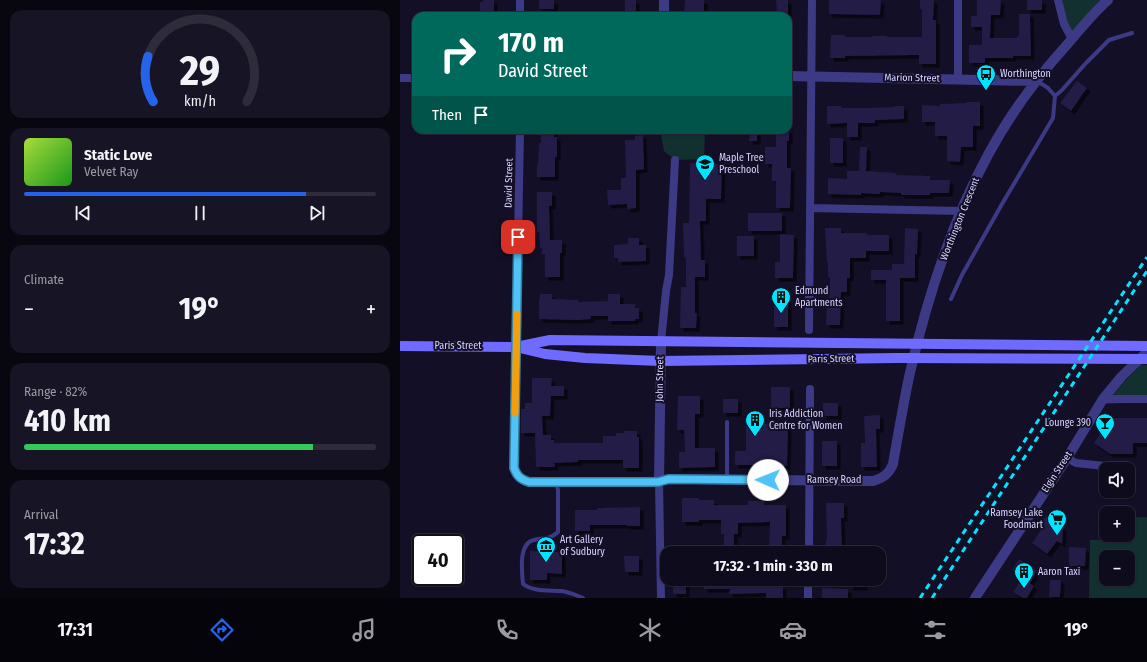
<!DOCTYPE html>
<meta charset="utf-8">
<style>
:root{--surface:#0e0b1c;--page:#171425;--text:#f1f3f6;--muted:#9b9ba3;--line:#2e2b3b;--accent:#2563eb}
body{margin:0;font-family:"Fira Sans Condensed",sans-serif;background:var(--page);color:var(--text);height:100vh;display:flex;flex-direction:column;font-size:15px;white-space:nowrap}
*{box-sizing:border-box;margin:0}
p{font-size:13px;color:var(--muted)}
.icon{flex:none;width:22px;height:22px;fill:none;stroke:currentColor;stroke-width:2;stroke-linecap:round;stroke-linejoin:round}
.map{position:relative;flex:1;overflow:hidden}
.details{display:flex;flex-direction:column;gap:10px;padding:10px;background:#08060f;width:400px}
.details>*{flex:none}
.top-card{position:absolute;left:12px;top:12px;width:380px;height:122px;border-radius:12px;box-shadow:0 1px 3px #0004,0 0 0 1px var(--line);background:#00695c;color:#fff;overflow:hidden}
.fabs{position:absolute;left:699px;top:462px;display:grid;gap:8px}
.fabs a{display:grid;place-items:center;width:36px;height:36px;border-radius:8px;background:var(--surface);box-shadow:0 1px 3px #0004,0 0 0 1px var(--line);font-size:20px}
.speed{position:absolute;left:12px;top:534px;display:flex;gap:8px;font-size:20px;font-weight:700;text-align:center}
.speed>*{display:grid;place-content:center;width:52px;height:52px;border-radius:50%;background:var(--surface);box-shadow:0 1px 3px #0004,0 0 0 1px var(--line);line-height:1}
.speed .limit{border:2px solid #111;border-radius:6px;background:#fff;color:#111}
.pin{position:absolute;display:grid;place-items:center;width:34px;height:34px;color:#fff;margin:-17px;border-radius:8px;box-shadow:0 2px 6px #0006}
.me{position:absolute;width:44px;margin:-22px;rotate:271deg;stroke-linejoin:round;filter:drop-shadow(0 0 3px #0008)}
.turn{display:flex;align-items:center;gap:14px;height:84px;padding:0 20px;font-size:18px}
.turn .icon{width:52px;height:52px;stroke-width:2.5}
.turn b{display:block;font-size:28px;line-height:34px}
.then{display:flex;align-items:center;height:38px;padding:0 20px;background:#0003;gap:8px;font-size:15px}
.big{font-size:30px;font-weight:700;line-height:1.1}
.details .card{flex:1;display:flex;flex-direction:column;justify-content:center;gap:6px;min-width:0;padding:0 14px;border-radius:12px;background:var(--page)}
.details .dial{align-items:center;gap:0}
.dial svg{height:104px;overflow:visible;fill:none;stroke:var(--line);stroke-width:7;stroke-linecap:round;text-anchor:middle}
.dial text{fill:var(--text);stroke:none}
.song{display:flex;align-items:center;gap:12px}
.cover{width:48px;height:48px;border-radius:6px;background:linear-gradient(135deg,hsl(80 70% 55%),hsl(120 70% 35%))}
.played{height:4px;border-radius:2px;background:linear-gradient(90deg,var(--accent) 80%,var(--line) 80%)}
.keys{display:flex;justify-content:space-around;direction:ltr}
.heat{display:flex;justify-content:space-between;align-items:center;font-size:22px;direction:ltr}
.charge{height:6px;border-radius:3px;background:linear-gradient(90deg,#34c759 82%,var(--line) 0)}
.trip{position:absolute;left:260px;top:546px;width:226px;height:40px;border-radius:12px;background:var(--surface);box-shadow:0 1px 3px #0004,0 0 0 1px var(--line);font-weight:700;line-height:40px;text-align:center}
.tabs{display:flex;height:64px;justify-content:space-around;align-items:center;background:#06040b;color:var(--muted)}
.tabs .icon{width:28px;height:28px}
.tabs .active{color:var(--accent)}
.tabs b{font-size:18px;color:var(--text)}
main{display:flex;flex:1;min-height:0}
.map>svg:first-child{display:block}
.green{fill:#12302f;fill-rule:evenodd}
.building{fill:#241b47;filter:url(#shadow)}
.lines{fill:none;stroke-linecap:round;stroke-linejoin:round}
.service{stroke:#3d3a85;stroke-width:4}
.minor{stroke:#3d3a85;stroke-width:8}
.tertiary{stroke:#3d3a85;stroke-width:10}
.secondary{stroke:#6f6bff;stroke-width:10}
.rail{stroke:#00e5ff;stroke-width:3;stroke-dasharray:6 5;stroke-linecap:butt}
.route-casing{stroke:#337fa1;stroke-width:10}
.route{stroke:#4fc3f7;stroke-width:7}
.slow{stroke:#f59e0b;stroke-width:7}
.labels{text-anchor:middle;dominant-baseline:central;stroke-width:4;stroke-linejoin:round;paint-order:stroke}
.poi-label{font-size:10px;fill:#d9d4ff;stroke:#130f26;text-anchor:start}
.street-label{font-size:10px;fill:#d9d4ff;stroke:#130f26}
</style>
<main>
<section class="details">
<div class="card dial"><svg viewBox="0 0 100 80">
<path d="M14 69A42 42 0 1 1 86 69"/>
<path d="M14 69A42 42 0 0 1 10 34" stroke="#2563eb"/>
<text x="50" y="56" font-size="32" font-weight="700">29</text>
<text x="50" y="72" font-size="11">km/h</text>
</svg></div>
<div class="card">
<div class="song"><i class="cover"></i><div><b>Static Love</b><p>Velvet Ray</p></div></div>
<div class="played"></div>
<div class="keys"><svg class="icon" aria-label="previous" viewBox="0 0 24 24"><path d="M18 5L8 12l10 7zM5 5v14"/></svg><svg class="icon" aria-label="pause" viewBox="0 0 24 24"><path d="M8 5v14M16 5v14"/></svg><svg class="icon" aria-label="next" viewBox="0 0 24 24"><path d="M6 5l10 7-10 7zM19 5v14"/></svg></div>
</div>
<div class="card"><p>Climate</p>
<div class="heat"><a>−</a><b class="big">19°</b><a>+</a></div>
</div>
<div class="card"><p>Range · 82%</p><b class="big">410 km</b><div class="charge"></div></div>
<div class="card"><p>Arrival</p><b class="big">17:32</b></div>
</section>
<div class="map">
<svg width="747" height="598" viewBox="0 0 747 598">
<defs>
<filter id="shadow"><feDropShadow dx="3.5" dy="3.5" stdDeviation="0" flood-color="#0009"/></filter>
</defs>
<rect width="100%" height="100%" fill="#130f26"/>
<path class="green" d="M663,0H709L673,39L659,4Z
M260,130H305L304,159L275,160L264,151Z
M741,365H747V402L706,404L724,382Z
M728,517H747V598H689L690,540L724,539V535H728ZM706,557H728V579H706Z"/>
<path class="building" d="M83,0H94V11H80V2H83Z
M139,0H154V9H139Z
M225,0H236V16H225Z
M285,0H304V16H284Z
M376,0H388V13H377Z
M429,0H481L480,15L429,14Z
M520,0H534L533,20H536V64H519V55L445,56V58H430L431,35H445V37H472V36H487V37H522V9H520Z
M577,0H601L600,15H591L590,38H617V36H619V14H630L631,56H613V58H585V63H569V45H582V27H571V16H577Z
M627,0H642V10H627Z
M677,81L687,88L671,111L660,103Z
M567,102H580V126H573V147H561L560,162L547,161V136H535V122H522V105L540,106V104L567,103Z
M427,106H441V108H463L495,107V106H504V119L475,120V123H458V137H447V123L427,124Z
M141,130H154V137H157V157H155V177H137V165H138L139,143H141Z
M376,130H389V141H387V168H391L390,208H376V181H372V164H365V147H376Z
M350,132H357V141H349Z
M243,135L244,169L236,170V208L227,209V204L208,205L207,190H221V178H226L225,140H235V136Z
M430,138H443V163H430Z
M460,147H467L466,171L496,173V175L530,176V180H550L549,193H530V195H501V193L480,192V194L461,193V195L428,194V178L447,179V171H459Z
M290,163L322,164L321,199H306V221H300L301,260H305V277H295V313H297L296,328H280L281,287H286V257H284L283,223H289Z
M137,192H152V206H149L150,240H162V253H160V277H145V254H142V248H140L139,232H137Z
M348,213H382V231H348Z
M425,228H441V233H467V235H489V251H466V258H450V278H447V292H441L440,325H426L427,303L429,304L430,277H428V262H427Z
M505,228L518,229L517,254H515V278H500V321H486V280H471V270H492V264H504Z
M380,234L394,235L393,278H375V262H380Z
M337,236H354V256H337Z
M228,238H239V245H246V261L218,262V258H214V245L228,244Z
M140,294H152V299H154L178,300V302L208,301V294H220V304H235V308H239V319H235V321H208V316H191V319L178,320L139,319V299H140Z
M374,301H388V327H374Z
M132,378H152L151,386H164V396H151L150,416H142L143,435H151V440H154V443H203V436H216V433H224V431H237V437H239V468H223V460H178V462L154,463L155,467H136L135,433H121V409H125V403H132Z
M371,387H390V408H371Z
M278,396H300V414H295V448H315V467L279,468V452H285L284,430H277Z
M323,399H338V413H323Z
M423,403H438V416H423Z
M480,415V429H476L477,467H461V443H465L464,416Z
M711,418H747V443H733V454H710L694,443Z
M346,423L388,424L387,466H369V465H335V451H346Z
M422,441H437V466H422Z
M282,498H299V500H314V505H348V501H364V505H386V536H382V553H369L370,522L338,523V534H334V553H324V534H321V520H299V522H282Z
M426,503H444V518H441L442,550H426V539H427Z
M240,507V526H227V525H190V531H175V510H197V508Z
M646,516L663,528L662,544L657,541L647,554L632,543L641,530L638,528Z
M669,547L686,548L685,566H669Z
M130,551L162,552V574L147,573V580H130Z
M224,556H239V572H225Z
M619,559L637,571L630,583L634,586L627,598H623L613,592L623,577L612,570Z
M273,579H286V594H273Z
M304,579H373V585L383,586V598H366V593L329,594L330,589H304Z
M450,579H464V587H450Z
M650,580H661L660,597H649Z
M422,588L448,589V598H422Z"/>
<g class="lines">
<path class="service" d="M655,96L662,90L686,63L709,40L732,33
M551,299L562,275L602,204L653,118L655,96L648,88L637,81
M327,422V479
M156,482L158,490V532C151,539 143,538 134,540C118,543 122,572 123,584C134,592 148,590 161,591C169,592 176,595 183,598"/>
<path class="minor" d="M120,0V16
M658,0L664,24L672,39
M0,78H16
M558,79V0
M120,130L114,468C117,476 120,479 129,482L259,481L261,598
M410,208L561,211
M409,330L412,0
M261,342L266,291L269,275L275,160
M703,399H747
M667,458L676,463L714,467
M409,553L410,389
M408,598V579"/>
<path class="tertiary" d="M264,16V0
M388,76L636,81
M261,342L259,481L269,479L473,481C483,478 489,474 493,464C498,435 503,406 509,377C526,302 551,223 588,155C609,116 636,79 665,47C679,31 692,14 708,0
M575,598L667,458L703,399L722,376L747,352"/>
<path class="secondary" d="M0,346L116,347L150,340L747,346
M120,348L145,354L185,358L260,361L497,358L747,359"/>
<path class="rail" d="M520,598L747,257
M532,598L747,271"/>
</g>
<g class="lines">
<g class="route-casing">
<path id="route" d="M118,237L114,468C117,476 120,479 129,482H258L269,479L368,480"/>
</g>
<use href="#route" class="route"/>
<path class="slow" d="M115,413L117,314"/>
</g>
<defs>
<g id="bus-pin" transform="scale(1)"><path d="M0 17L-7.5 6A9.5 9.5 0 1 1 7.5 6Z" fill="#00e5ff" stroke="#130f26"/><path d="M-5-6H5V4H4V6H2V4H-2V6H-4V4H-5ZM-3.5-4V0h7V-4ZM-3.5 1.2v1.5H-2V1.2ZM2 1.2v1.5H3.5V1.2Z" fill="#111"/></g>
<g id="school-pin" transform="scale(1)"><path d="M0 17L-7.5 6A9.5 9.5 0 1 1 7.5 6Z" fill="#00e5ff" stroke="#130f26"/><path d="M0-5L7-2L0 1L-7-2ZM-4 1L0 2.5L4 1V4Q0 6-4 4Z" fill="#111"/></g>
<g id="building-pin" transform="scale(1)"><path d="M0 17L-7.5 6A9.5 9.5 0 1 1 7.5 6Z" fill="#00e5ff" stroke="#130f26"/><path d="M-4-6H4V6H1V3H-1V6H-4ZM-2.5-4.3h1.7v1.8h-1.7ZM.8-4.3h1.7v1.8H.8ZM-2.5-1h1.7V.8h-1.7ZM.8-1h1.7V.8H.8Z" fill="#111"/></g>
<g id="bar-pin" transform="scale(1)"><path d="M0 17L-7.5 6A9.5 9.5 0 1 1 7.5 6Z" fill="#00e5ff" stroke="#130f26"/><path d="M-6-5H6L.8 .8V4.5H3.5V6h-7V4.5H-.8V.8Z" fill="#111"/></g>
<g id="supermarket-pin" transform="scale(1)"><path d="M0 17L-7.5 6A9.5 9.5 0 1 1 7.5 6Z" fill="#00e5ff" stroke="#130f26"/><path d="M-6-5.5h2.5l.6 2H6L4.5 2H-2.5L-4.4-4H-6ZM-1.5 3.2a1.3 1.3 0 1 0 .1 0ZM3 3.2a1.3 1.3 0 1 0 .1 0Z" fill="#111"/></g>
<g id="museum-pin" transform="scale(1)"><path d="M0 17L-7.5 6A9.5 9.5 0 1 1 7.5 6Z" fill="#00e5ff" stroke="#130f26"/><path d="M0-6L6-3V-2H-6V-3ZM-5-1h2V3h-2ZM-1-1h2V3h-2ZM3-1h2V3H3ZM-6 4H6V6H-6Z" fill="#111"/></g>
</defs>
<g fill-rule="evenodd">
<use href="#bus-pin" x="586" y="74"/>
<use href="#school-pin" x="305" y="164"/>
<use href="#building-pin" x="381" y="297"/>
<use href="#building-pin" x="355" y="420"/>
<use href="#bar-pin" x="705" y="423"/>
<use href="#supermarket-pin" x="657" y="519"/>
<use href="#museum-pin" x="146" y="546"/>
<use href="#building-pin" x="624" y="572"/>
</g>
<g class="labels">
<g class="poi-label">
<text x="600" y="74">Worthington</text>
<text x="319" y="158">Maple Tree<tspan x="319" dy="12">Preschool</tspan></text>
<text x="395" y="291">Edmund<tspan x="395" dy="12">Apartments</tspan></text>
<text x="369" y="414">Iris Addiction<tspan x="369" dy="12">Centre for Women</tspan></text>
<text x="691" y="423" text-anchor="end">Lounge 390</text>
<text x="643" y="513" text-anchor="end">Ramsey Lake<tspan x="643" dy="12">Foodmart</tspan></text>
<text x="160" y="540">Art Gallery<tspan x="160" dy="12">of Sudbury</tspan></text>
<text x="638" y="572">Aaron Taxi</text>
</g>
<g class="street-label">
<text transform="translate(512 78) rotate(1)">Marion Street</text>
<text transform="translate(109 183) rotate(-89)">David Street</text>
<text transform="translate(560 219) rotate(-68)">Worthington Crescent</text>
<text x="58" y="346">Paris Street</text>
<text transform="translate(431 359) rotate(-1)">Paris Street</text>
<text transform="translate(260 379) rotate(-89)">John Street</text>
<text transform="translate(657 472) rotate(-57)">Elgin Street</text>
<text x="434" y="480">Ramsey Road</text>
</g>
</g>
</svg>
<div class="fabs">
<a><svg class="icon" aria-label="sound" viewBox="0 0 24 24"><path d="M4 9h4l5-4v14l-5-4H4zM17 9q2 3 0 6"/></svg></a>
<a>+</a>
<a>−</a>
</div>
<div class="speed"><div class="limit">40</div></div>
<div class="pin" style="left:118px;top:237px;background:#d93025"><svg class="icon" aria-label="arrive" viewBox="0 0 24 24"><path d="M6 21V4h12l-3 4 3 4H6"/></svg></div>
<svg class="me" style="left:368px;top:480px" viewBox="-20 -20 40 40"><circle r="19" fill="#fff"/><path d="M0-13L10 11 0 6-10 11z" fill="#4fc3f7"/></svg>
<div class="trip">17:32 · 1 min · 330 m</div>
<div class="top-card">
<div class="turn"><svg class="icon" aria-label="right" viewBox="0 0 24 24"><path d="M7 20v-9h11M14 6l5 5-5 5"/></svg><div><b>170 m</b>David Street</div></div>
<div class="then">Then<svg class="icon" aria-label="arrive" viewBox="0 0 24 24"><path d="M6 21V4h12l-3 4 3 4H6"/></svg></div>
</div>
</div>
</main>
<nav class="tabs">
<b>17:31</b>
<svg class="icon active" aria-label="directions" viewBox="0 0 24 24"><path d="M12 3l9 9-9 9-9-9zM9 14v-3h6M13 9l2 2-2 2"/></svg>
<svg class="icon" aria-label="music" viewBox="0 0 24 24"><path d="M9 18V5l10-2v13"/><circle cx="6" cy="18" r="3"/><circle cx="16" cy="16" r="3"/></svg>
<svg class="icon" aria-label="phone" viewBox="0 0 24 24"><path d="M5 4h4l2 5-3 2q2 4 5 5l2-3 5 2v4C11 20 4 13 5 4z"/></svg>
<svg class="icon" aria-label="climate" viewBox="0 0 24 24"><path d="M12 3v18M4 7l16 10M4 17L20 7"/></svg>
<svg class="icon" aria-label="car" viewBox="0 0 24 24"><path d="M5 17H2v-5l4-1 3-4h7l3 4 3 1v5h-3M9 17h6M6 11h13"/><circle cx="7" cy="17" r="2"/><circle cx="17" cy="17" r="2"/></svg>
<svg class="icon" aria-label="filters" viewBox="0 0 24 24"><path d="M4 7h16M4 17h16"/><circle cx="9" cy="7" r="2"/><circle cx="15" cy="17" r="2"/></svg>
<b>19°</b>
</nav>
